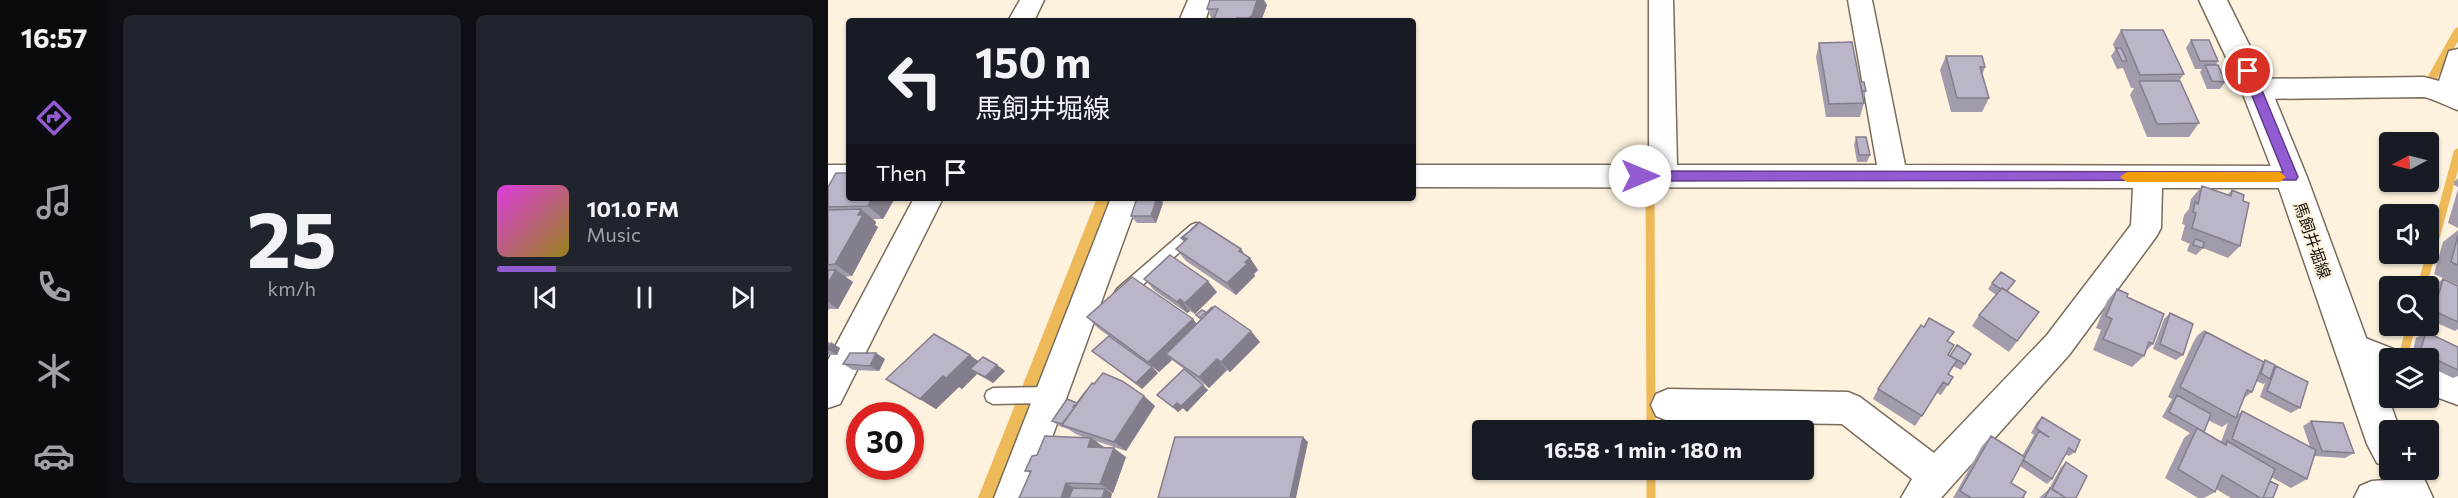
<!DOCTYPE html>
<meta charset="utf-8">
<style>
:root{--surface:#171b24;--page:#20242c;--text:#f1f3f6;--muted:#9ea1a6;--line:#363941;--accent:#935bd2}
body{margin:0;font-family:Commissioner,"Noto Sans JP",sans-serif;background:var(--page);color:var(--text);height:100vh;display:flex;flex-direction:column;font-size:22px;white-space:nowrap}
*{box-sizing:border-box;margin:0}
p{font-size:20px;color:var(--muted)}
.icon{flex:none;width:33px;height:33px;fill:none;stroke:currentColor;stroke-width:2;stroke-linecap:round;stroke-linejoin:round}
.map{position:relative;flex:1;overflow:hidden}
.panel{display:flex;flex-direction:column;gap:15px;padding:15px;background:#0d0f14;width:720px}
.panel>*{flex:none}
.hud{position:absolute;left:18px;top:18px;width:570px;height:183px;border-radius:6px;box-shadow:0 2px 4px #0004;background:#171b24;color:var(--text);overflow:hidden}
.needle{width:39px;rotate:263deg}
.buttons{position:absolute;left:1551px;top:132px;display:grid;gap:12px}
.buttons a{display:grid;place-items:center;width:60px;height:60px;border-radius:6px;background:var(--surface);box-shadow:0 2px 4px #0004;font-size:30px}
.speed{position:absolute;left:18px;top:402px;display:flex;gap:12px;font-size:30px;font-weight:700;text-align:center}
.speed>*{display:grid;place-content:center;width:78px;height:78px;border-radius:50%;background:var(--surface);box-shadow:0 2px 4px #0004;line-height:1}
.speed .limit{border:9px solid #d22;background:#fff;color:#111}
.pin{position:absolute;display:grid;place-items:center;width:51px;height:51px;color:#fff;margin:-26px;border:3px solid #fff;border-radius:50%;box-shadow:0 2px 6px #0007}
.me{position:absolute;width:66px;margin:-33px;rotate:90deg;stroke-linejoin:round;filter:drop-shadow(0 0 4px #0008)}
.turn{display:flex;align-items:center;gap:21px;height:126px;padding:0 30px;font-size:27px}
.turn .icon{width:78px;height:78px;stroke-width:2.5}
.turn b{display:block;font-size:42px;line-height:51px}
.then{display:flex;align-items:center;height:57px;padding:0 30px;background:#0003;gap:12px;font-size:22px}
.panel .tile{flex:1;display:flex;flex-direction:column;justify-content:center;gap:9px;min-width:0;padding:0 21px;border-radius:9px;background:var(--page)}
.panel .dial{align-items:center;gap:0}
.dial b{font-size:78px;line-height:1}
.song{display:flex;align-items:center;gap:18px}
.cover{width:72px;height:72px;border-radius:9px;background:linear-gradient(135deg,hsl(300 70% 55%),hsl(50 70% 35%))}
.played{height:6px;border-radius:3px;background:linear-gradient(90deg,var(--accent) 20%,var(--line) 20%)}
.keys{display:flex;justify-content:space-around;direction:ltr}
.panel .tiles{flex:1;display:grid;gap:15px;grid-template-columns:repeat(2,1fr)}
.trip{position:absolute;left:644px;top:420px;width:342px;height:60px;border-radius:6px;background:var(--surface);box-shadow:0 2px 4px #0004;font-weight:700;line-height:60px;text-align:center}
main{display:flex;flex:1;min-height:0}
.tabs{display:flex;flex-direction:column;width:108px;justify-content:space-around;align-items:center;background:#090b0e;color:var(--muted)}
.tabs .icon{width:42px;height:42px}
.tabs .active{color:var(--accent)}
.tabs b{font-size:27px;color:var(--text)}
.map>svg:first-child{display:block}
.water{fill:#eeb958}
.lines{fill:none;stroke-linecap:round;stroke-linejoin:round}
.stream{stroke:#eeb958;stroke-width:9}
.lane-casing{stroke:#786d5c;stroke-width:3}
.street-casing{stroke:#786d5c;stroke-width:3}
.secondary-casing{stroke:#786d5c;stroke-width:3}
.lane{fill:#fff;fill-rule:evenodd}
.street{fill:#fff;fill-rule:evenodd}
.secondary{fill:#fff;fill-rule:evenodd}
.wall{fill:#a29bac;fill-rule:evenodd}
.shaded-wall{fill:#847e8c}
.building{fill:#bcb4c8;stroke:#847e8c;stroke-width:1.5}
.route{fill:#935bd2;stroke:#603b88;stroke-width:1.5}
.slow{fill:#f59e0b}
.labels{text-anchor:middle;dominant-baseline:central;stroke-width:4.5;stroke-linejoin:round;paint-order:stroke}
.street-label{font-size:16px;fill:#141009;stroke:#fef2de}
</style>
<main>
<nav class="tabs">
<b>16:57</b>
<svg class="icon active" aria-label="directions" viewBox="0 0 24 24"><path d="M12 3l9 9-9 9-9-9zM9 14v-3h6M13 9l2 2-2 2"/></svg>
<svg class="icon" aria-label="music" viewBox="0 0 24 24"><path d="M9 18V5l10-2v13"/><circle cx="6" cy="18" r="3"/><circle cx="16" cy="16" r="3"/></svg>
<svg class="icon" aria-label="phone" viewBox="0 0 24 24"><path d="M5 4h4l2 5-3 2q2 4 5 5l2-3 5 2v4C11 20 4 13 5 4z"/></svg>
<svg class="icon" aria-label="climate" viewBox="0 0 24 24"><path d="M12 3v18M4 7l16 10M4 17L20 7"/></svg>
<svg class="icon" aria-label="car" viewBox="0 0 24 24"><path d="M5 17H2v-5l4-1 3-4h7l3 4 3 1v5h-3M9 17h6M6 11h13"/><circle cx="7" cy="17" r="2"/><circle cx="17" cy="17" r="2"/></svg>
</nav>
<section class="panel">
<div class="tiles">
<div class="tile dial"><b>25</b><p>km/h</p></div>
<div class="tile">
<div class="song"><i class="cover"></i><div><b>101.0 FM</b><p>Music</p></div></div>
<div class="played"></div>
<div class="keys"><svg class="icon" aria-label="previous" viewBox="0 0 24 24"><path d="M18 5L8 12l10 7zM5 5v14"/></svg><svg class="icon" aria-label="pause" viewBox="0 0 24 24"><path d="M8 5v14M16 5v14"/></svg><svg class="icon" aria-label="next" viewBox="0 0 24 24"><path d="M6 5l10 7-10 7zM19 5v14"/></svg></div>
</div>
</div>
</section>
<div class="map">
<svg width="1630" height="498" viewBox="0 0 1630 498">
<rect width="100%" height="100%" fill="#fef2de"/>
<path class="water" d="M269,198H282L165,498H150Z"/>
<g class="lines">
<path class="stream" d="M1603,80L1630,32
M822,187L823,430
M1594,286L1630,153
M1570,355L1576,353L1583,326
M823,470V498"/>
<g class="lane-casing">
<path id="lane" d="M368,223L373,225L375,229L373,233L299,299L294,301L289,299L286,294L289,289L363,225Z
M223,387L229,390L231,395L229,400L223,403L165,404L159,401L157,396L159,391L165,388Z"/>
</g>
<g class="street-casing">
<path id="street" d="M192,0H216L206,21H180Z
M360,0H384L377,21H351Z
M821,0H845L849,165H1049L1020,0H1044L1077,165L1463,166L1473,169L1477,177L1473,185L1463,188H1334L1333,228L1328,237L1241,355L1113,498H1073L1084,479L1014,424L840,421L828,416L823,405L828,394L840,389L1020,392L1032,397L1106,453L1219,335L1303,225L1305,188L585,187V165H821Z
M1630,49V110C1618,106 1609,100 1596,97L1428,99L1419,96L1415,89L1419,82L1428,79L1596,77L1611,81L1621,51Z
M0,165H21V187H0Z
M86,198H115L12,404L0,408V360Z
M283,198H311L202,498H166Z
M1522,332L1573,352L1577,358H1562V377L1511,356L1506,346L1511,336Z
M1600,363L1630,375V405L1600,394Z
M1585,478L1597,483L1603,495L1601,498H1526L1532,486L1544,481Z"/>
</g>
<g class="secondary-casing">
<path id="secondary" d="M1371,0H1399L1443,89L1479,177L1572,430H1562V470H1592L1605,498H1566L1553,470L1555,465L1549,463L1539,444L1447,177L1413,89Z"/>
</g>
<use href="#lane" class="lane"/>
<use href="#street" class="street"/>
<use href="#secondary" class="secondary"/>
</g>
<path class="wall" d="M439,5L433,21H371L384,19L379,9Z
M1293,30L1356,74L1351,81L1371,123L1361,137H1319L1302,95L1306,88H1303L1295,68L1289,69L1283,56L1287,50L1285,44Z
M1363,40L1390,61L1388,65L1397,82L1392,89H1379L1372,72L1374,69H1367L1358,48Z
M991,43L1032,82L1038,91L1035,99L1036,103L1032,117H998L988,57Z
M1118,56L1157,67L1154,75L1161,98L1154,112H1123L1112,70Z
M1028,137L1042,155L1039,162H1029L1026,145Z
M1630,178V187L1626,185V182Z
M1374,186L1399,195L1404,190L1412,246L1400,258L1375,248L1368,255L1359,251L1361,245L1362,244L1353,240L1357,225L1354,224L1356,215L1361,209L1363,199Z
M0,187L21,198H67L55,219H45L48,222L47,225L50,227L24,276L17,277L25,282L10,309H1L0,311Z
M1630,189V228L1620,223Z
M309,198H342H332L335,203L328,223H309L303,216Z
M1630,230V285L1606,274L1615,242Z
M353,238L413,249L417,255L422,258L430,270L426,274L427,276L408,295L358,261L348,249L356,242Z
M316,279L389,292L367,314L362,311L359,313L327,291Z
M1615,279L1630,286V329L1627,331L1600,319V305L1606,285Z
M1164,283L1179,291L1211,312L1181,352L1144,326L1151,315L1168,295L1160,289Z
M1289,289L1299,297L1325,344L1317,352L1316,356L1304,367L1265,350L1273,330L1268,328L1279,301Z
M1342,313L1355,355L1348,360L1325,349L1336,319Z
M368,315L432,342L402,372L399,370L381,388L361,373L380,390L359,412L355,408L350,412L329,395L356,369L344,360L331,372L324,367L330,373L314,389L264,351L323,366L271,329L259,317L369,324L373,320Z
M1376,330L1435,362L1437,360L1447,367L1448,366L1472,408L1463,413L1432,397L1437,383L1435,384L1428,381L1424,392L1416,398L1409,415L1414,411L1482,447L1475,426L1483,421L1526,453L1517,458L1486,456L1479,479L1463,488L1443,477L1442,481L1445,498H1403L1388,489L1387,492L1376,498H1370L1337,478L1356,438L1362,433L1334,417L1344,399L1340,397L1365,343L1369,336ZM1380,420L1394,427L1400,423L1393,442L1376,432Z
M1598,332L1630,347V376L1625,378L1600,366V358H1583L1588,338Z
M1120,341V355L1122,356L1143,354L1133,370L1125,366L1120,374L1125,377L1113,395L1109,393L1087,426L1045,399L1050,389Z
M0,342L12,348L9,355H0Z
M57,359L51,371L25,370L15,364Z
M150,361L169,365L177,371L165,383L149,374L134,389L131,387L108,409L58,379Z
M316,396L327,406L298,451L268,441L276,448L298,457L285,493H283L284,494L191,498L202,473L197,471L209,455L257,438L248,434L240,429L231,426L224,421L249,403Z
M1214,417L1247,452L1241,456L1237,454L1224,479L1219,484L1192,466L1183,483L1196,498H1125L1154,446L1163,436L1194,456L1206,435L1203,433L1209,422Z
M1238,462L1248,498H1211L1221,489L1233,467Z"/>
<path class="shaded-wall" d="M429,0H436L439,5L433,21H421L420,18Z
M44,198H67L55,219L40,206Z
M329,198H332L335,203L328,223L323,216Z
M33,209L48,222L47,225L50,227L24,276L7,264Z
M413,249L420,260L422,258L430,270L426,274L427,276L408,295L399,283L417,262L411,251Z
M8,270L25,282L10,309L0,302V283Z
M380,281L389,292L367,314L357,303Z
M352,299L362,311L359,313L349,302Z
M365,319L374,330L338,354L344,360L331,372L320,362Z
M423,331L432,342L402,372L393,362Z
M3,342L12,348L9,355L0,350V347Z
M48,353L57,359L51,371L42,366Z
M142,355L157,366L142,369L149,374L134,389L118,378Z
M389,359L399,370L381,388L371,377Z
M169,365L177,371L165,383L157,377Z
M324,367L330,373L314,389L308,383Z
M115,376L131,387L108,409L92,399Z
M375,385L380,390L359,412L353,406Z
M316,396L327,406L298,451L286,442Z
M349,403L355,408L350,412L345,407Z
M475,437L480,442L468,498H462Z
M263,438L276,447L273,457L260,447Z
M286,448L298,457L285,493L272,484Z
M238,483L252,492L250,498H233Z
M277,489L284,494L283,498H274Z"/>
<path class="building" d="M382,0H429L424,16L420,18H409L408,21H385L390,9H379Z
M372,19H386L385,21H371Z
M1293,30H1335L1356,74L1312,75Z
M1363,40H1381L1390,61H1372Z
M1024,42L1036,103L1001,104L991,43Z
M1288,48H1293L1299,61H1294Z
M1118,56H1154L1157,67H1152L1161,98H1129Z
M1377,65H1390L1397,82L1384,81Z
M1311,81H1352L1371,123L1329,124Z
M1032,82H1036L1038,91H1034Z
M1028,137H1038L1042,155H1031Z
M8,173H21V198H44L40,206L0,207V187Z
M1374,186L1403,196L1404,190L1416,195L1415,201L1421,203L1412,246L1364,228L1368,213L1365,212L1367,202L1370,204Z
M309,198H329L323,216H303Z
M33,209L30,215H35L7,264L0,265V210Z
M371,222L413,249L411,251L422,258L417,262L419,264L399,283L348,249L359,239L355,237Z
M371,223L355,237L357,241L353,238Z
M1630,235V265L1623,262Z
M1367,239L1376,242L1375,248L1365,245Z
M342,255L380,281L357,303L352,299L349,302L316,279Z
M0,270H8L0,283Z
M1173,272L1187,281L1179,291L1174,288L1173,289L1164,283Z
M304,277L365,319L320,362L259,317Z
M1615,279L1630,286V322L1606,311Z
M1174,288L1211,312L1189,341L1151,315Z
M1289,289L1300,294L1299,297L1336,314L1325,344L1321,342L1316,356L1275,339L1284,319L1278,316Z
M387,306L423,331L393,362L389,359L371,377L338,354Z
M384,307L385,308L378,315L377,314Z
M374,310L378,312L372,318L368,315Z
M1342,313L1365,324L1355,355L1332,344Z
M1101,318L1126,332L1119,341L1126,345L1120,355L1129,360L1120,374L1125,377L1120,385L1115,382L1094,416L1050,389L1093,325L1096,327Z
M1378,332L1436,362L1424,392L1419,390L1408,418L1352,387Z
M1598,332L1630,347V370L1592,352Z
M106,334L142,355L118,378L115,376L92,399L58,379Z
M281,336L324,367L308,383L264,351Z
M1129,345L1143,354L1137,364L1122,356Z
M22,353H48L42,366L15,364Z
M155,357L169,365L157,377L142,369Z
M1437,360L1447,365L1442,379L1433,373Z
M1448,366L1480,382L1472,408L1439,391Z
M356,369L375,385L353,406L349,403L345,407L329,395Z
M275,373L294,381L316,396L286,442L234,425L264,383L266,384Z
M258,391L248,405H246L245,407L246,408L234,424L224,421L239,399L249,403Z
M1349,395L1383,414L1376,432L1341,412Z
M1414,411L1488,450L1479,479L1404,439Z
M1214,417L1252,440L1247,452L1241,448L1224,479L1195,460L1211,431L1221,437L1208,428Z
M1483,421L1515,423L1526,453L1494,451Z
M1369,428L1398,445L1399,441L1447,469L1435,498H1432L1394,475L1387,492L1350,469Z
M217,436L263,438L260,447L286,448L272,484L238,483L233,498H191L203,471H197L204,456L209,455Z
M1163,436L1197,457L1183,483L1198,492L1195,497L1196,498H1143L1132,491Z
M347,437H475L462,498H330Z
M1238,462L1259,476L1248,498H1238L1224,489Z
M1442,481L1450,485L1445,498H1435Z
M245,488L277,489L274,498H241Z
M1222,488L1238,498H1217Z"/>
<path class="route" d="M1420,67L1426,71L1470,177L1468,180L812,181L805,176L812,171L1455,172L1414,71Z"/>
<path class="slow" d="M1299,172H1452L1458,177L1452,182H1299L1292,177Z"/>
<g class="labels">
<g class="street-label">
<text transform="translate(1485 240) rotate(71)">馬飼井堀線</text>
</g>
</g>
</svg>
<div class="buttons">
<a><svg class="needle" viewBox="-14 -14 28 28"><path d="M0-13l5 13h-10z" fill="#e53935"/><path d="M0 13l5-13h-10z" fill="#9ea1a6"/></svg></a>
<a><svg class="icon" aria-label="sound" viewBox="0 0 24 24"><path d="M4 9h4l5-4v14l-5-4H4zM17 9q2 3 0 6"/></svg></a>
<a><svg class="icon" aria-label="search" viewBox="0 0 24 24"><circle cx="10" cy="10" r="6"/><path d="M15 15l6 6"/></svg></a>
<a><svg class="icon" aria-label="layers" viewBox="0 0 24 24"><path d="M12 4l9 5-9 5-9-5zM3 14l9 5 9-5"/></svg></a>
<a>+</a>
</div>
<div class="speed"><div class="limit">30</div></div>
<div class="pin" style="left:1420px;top:71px;background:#d93025"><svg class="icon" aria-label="arrive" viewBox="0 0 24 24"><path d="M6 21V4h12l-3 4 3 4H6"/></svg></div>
<svg class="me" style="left:812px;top:176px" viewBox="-20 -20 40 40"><circle r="19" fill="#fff"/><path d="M0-13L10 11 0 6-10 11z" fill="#935bd2"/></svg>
<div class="trip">16:58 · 1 min · 180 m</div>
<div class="hud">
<div class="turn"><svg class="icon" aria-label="left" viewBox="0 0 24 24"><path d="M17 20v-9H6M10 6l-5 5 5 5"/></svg><div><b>150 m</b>馬飼井堀線</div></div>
<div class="then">Then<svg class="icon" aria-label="arrive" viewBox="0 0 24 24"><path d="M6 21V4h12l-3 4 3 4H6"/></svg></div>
</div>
</div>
</main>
